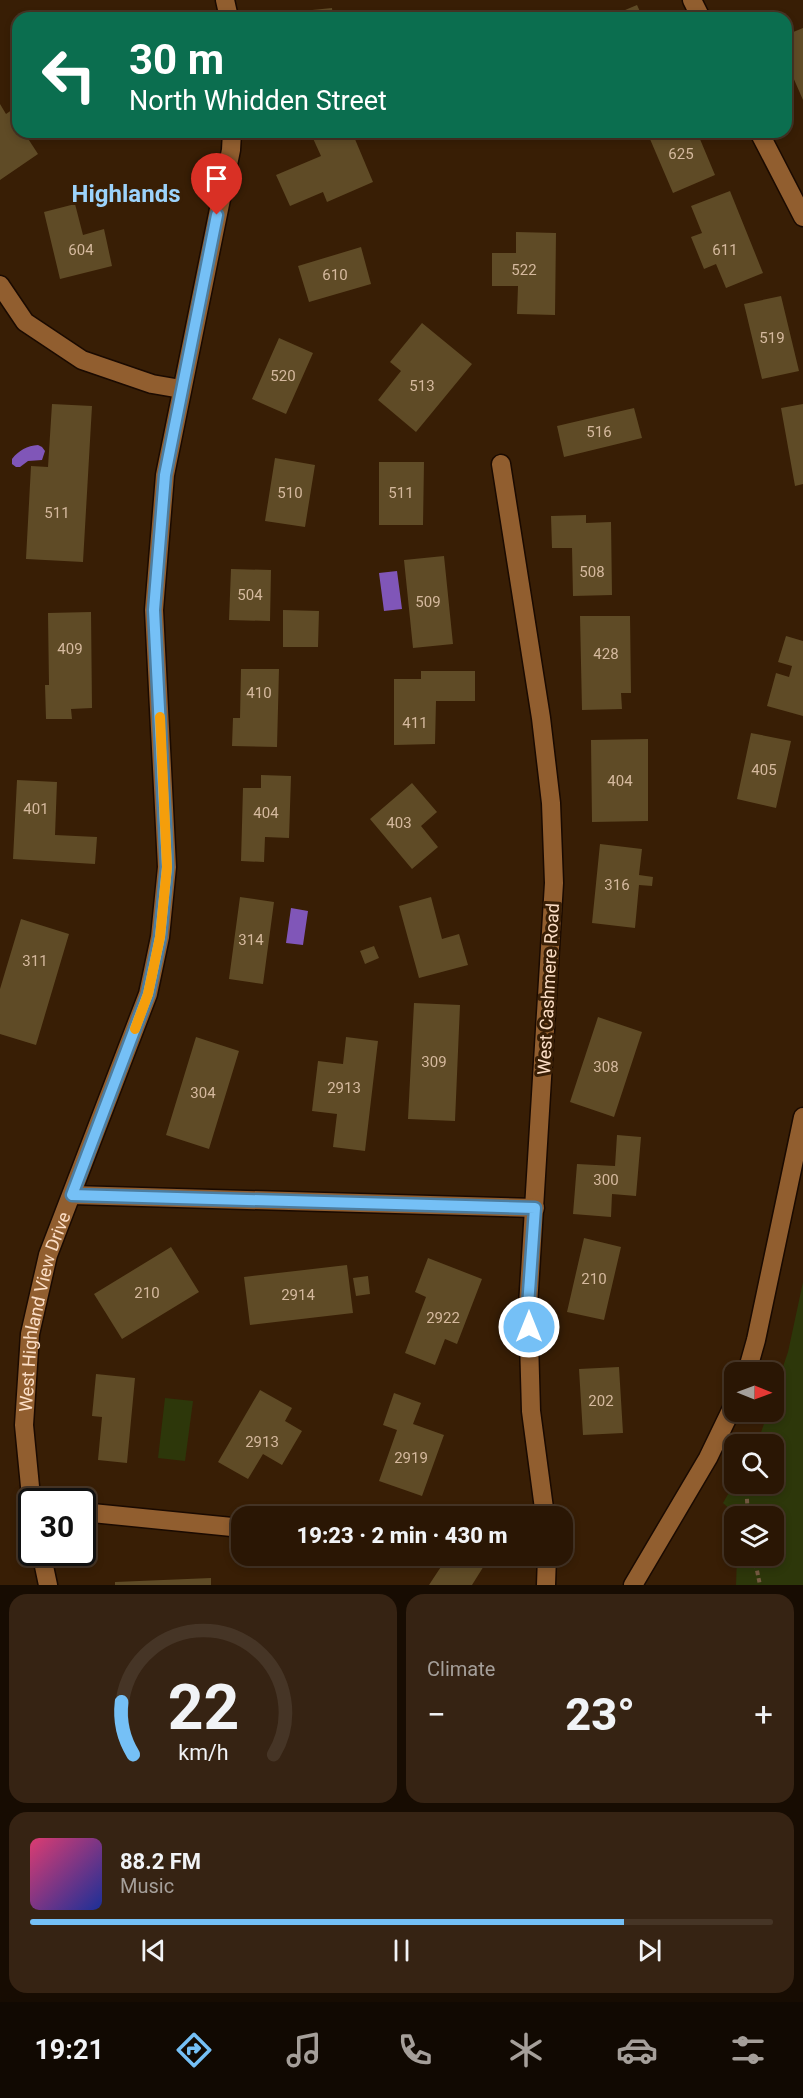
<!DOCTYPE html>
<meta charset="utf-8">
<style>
:root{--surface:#2a1604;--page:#362313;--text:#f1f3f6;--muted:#a59f9a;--line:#463526;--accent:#75c0f6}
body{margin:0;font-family:Roboto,sans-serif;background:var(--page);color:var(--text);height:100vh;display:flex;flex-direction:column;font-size:22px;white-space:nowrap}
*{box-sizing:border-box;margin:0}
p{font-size:20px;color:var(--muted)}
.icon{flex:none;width:33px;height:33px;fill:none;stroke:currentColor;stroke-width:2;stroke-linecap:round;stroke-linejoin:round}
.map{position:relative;height:1585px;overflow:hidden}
.panel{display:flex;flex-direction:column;gap:9px;padding:9px;background:#170c02;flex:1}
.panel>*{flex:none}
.hud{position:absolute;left:12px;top:12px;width:780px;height:126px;border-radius:18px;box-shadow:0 3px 9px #0003,0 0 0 2px var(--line);background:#0b6e4f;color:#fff;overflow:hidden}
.needle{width:39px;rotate:91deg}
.controls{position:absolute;left:724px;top:1362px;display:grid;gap:12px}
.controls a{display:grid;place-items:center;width:60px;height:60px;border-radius:12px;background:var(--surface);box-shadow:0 3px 9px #0003,0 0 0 2px var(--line);font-size:30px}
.speed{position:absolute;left:18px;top:1488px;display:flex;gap:12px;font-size:30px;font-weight:700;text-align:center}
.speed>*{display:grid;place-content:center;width:78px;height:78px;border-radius:50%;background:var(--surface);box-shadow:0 3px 9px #0003,0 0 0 2px var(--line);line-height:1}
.speed .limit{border:3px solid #111;border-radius:9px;background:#fff;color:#111}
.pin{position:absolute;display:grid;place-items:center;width:51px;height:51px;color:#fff;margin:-62px -26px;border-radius:50% 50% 50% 0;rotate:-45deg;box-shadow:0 0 6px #0007}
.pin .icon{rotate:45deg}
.me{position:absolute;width:66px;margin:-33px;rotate:0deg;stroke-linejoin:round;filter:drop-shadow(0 0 4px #0008)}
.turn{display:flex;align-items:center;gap:21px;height:126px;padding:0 18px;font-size:27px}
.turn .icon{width:78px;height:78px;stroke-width:2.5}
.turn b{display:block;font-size:42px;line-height:51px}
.big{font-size:45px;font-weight:800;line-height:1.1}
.panel .tile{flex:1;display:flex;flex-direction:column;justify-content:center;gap:9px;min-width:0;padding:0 21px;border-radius:18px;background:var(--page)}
.panel .dial{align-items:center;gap:0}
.dial svg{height:156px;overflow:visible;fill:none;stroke:var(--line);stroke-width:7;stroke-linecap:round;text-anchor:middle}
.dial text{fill:var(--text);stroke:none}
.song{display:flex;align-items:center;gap:18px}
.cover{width:72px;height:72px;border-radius:9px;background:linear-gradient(135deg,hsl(340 70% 55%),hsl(230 70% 35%))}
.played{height:6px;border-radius:3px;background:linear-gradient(90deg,var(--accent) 80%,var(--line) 80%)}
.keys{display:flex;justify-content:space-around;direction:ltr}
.heat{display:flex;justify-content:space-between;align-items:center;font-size:33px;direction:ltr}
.panel .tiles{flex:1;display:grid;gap:9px;grid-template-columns:1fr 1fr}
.tile:last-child{grid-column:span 2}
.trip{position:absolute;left:231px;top:1506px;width:342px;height:60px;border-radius:18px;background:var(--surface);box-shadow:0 3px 9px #0003,0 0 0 2px var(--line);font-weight:800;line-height:60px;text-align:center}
.tab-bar{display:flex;height:96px;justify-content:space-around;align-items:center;background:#110902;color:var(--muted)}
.tab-bar .icon{width:42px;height:42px}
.tab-bar .current{color:var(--accent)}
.tab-bar b{font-size:27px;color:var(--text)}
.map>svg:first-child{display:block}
.green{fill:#2d370a}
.water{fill:#8056b8}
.building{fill:#5f4b26}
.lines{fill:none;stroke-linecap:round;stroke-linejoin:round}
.minor-casing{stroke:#1a0a01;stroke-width:21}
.path{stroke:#765a42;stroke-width:4;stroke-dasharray:4.5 3;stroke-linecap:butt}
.minor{stroke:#915e2f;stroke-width:18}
.route-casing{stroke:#4c7da0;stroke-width:15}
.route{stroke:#75c0f6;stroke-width:10}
.slow{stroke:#f59e0b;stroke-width:10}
.labels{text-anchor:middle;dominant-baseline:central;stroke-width:6;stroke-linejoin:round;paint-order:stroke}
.number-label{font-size:15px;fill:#d5b99e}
.street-label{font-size:18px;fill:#fcdec6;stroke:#381e05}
.district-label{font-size:24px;font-weight:bold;fill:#9cd3fb;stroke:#381e05}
</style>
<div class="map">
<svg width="803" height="1585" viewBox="0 0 803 1585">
<rect width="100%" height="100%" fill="#381e05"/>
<path class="green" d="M803,1282V1585H736L737,1556H774V1516H737L723,1503L735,1482L774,1484V1444H757L768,1412H774V1393L788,1352Z
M165,1398L193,1401L185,1461L158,1458Z"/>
<path class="water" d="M38,445L42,447L45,451L42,460L28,461L20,467H16L12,464V459C19,450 27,446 38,445Z
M397,571L402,609L384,611L379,573Z
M291,908L308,911L303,945L286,943Z"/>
<path class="building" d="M637,5L643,18H606Z
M332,8L333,18H283L282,13Z
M567,11L571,18H556Z
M803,28V100L786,61V35Z
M0,104L6,114L16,107L18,110V132H28L25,134L38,154L0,180Z
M133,132H162V133L134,139Z
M315,132H352L373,182L327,202L323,192L290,206L276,175L321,156L311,134Z
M647,132H697L715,175L673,193Z
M730,191L763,273L726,288L716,264L704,269L691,237L702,233L691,206Z
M75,204L83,235L104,229L112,266L60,279L44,212Z
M516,232L556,233L555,315L517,314L518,286H492V253H516Z
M361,247L371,284L309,302L298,266Z
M781,296L799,371L762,379L744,304Z
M422,323L472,364L416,432L378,400L401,371L390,362Z
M279,338L313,353L286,414L252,399Z
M52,404L92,406L83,562L26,559L31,466L48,467Z
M803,404V484L795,486L781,408Z
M634,408L642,438L564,457L557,426Z
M275,458L315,465L305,527L265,521Z
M379,462H424L423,525H379Z
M586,515V523L611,522L612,595L573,596L572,548H552L551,516Z
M444,556L453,644L413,648L404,560Z
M231,569L271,570L270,621L229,620Z
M283,610L319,611L318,647H283Z
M91,612L92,708L71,709L72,719H46L45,685H49L48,613Z
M580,616H630L631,693H621L622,709L582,710Z
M786,636L803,641V716L767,706L776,673L789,677L792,666L778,662Z
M241,669H279L277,747L232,746L233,718H240Z
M421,671H475V701H436L435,744L394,745V679H421Z
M751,733L791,741L776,808L737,799Z
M648,739V821L592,822L591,740Z
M261,775L291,776L289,838L265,837L264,862L241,861L243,788H261Z
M17,780L57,782L55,835L97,837L95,864L13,859Z
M412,783L437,812L421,826L438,847L412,869L370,819Z
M600,844L642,849L639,875L653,877L652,886L639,885L635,928L592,923Z
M240,897L274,902L263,984L229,979Z
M431,897L442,939L459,934L468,965L419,978L399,906Z
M21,919L69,934L36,1045L0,1034V989Z
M374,946L379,958L365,964L360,951Z
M414,1003L460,1005L455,1121L408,1119Z
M598,1017L642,1032L614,1117L570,1102Z
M196,1037L239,1051L209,1149L166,1135Z
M346,1037L378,1041L365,1151L333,1147L337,1114L312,1111L318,1061L343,1064Z
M617,1135L641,1137L636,1196L612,1194L611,1217L573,1214L577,1164L615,1166Z
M584,1238L621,1247L604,1320L567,1312Z
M171,1247L199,1292L122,1339L94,1294Z
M428,1258L482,1279L457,1344L445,1339L435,1365L405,1353L426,1297L415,1292Z
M347,1265L353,1313L250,1325L244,1277Z
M368,1276L370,1294L356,1296L353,1278Z
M619,1367L623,1433L583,1435L579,1369Z
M96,1374L135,1378L127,1463L98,1460L102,1417L92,1416Z
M260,1390L292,1408L285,1421L302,1431L282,1465L263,1454L248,1479L218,1462Z
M394,1393L421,1403L413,1424L444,1435L422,1496L379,1481L397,1430L383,1425Z
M448,1556H478L487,1561L472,1585H429Z
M211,1578V1585H115V1582Z"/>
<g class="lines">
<g class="minor-casing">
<g id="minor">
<path d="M225,0L229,18"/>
<path d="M692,0L701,18"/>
<path d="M759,132L803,217"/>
<path d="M0,285L25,322L82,360L152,384L181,389"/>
<path d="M501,464L541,718L551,803L554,883L528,1306L531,1411L545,1516"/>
<path d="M72,1195L535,1208"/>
<path d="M747,1372L756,1340L803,1117"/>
<path id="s1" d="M32,1507L24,1425L30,1334L48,1255L148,994L160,937L167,867L154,610L165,475L231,150L232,132"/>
<path d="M82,1512L242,1528"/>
<path d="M41,1552L48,1585"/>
<path d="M546,1585L547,1556"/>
<path d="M633,1585L708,1458L735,1402"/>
</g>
</g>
<path class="path" d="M745,1433V1444
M746,1484L748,1516
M754,1556L760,1585"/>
<use href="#minor" class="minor"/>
</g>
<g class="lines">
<g class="route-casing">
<path id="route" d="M217,215L165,475L154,610L167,867L160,937L148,994L72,1195L535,1208L528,1306L529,1327"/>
</g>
<use href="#route" class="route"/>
<path class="slow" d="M135,1029L148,994L160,937L167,867L160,717"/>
</g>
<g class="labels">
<g class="number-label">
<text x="681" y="154">625</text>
<text x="81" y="250">604</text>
<text x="725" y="250">611</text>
<text x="524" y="270">522</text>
<text x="335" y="275">610</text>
<text x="772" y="338">519</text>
<text x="283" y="376">520</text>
<text x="422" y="386">513</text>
<text x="599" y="432">516</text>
<text x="290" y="493">510</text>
<text x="401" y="493">511</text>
<text x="57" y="513">511</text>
<text x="592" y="572">508</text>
<text x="250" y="595">504</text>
<text x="428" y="602">509</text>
<text x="70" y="649">409</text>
<text x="606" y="654">428</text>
<text x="259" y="693">410</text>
<text x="415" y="723">411</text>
<text x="764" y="770">405</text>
<text x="620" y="781">404</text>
<text x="36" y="809">401</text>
<text x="266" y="813">404</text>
<text x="399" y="823">403</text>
<text x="617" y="885">316</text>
<text x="251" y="940">314</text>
<text x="35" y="961">311</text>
<text x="434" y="1062">309</text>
<text x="606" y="1067">308</text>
<text x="344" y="1088">2913</text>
<text x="203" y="1093">304</text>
<text x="606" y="1180">300</text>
<text x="594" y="1279">210</text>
<text x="147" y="1293">210</text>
<text x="298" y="1295">2914</text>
<text x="443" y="1318">2922</text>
<text x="601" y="1401">202</text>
<text x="262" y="1442">2913</text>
<text x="411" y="1458">2919</text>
</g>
<g class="street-label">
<text transform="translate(548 989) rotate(-87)">West Cashmere Road</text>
<text stroke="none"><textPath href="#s1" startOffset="198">West Highland View Drive</textPath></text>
</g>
<g class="district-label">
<text x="126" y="194">Highlands</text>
</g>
</g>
</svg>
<div class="controls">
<a><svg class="needle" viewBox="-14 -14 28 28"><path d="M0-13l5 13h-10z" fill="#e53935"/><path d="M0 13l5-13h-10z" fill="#a59f9a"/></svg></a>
<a><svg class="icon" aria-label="search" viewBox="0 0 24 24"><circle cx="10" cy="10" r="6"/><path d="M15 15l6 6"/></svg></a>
<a><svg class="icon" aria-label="layers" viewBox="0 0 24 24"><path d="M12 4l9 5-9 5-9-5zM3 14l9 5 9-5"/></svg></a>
</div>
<div class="speed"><div class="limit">30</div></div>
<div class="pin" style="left:217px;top:215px;background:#d93025"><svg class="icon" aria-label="arrive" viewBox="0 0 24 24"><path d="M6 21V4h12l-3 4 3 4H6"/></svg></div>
<svg class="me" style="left:529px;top:1327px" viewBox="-20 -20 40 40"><circle r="17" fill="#75c0f6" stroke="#fff" stroke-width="3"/><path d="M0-11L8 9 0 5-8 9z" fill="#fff"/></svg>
<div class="trip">19:23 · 2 min · 430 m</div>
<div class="hud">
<div class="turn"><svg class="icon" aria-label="left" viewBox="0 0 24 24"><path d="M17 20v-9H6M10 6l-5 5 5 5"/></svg><div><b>30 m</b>North Whidden Street</div></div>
</div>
</div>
<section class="panel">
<div class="tiles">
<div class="tile dial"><svg viewBox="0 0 100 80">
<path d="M14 69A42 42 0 1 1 86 69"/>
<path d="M14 69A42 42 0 0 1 8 42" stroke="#75c0f6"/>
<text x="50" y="56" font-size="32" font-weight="700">22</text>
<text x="50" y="72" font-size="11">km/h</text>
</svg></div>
<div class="tile"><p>Climate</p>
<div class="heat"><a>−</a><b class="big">23°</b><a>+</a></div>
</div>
<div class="tile">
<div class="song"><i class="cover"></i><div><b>88.2 FM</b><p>Music</p></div></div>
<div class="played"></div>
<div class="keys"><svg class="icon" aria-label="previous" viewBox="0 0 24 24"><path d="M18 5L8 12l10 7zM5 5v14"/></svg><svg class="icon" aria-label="pause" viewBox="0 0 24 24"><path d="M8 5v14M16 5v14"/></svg><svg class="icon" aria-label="next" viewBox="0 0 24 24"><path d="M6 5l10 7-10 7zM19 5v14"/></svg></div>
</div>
</div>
</section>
<nav class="tab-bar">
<b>19:21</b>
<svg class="icon current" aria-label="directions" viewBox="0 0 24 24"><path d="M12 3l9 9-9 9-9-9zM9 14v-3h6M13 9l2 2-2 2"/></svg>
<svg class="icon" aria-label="music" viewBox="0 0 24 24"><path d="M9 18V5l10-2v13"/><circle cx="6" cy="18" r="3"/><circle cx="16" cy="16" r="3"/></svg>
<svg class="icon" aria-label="phone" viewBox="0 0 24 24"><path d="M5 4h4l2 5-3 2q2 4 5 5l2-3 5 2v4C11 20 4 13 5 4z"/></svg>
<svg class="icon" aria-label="climate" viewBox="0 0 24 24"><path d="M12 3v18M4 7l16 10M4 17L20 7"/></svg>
<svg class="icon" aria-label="car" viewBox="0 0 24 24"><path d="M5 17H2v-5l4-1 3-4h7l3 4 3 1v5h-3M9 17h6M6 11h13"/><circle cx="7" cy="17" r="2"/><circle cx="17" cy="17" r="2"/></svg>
<svg class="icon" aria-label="filters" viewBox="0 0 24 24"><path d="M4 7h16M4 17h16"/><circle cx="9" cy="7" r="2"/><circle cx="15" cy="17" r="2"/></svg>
</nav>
